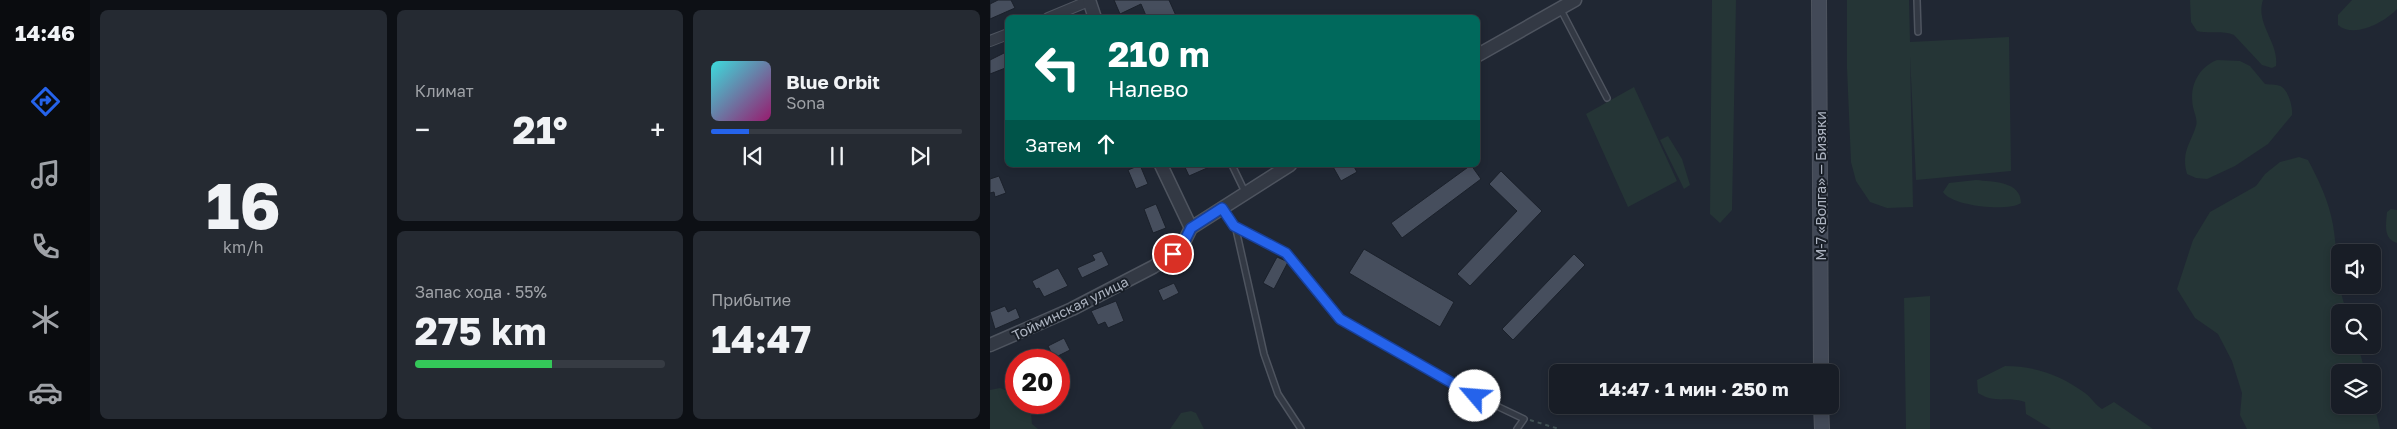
<!DOCTYPE html>
<html lang="ru">
<meta charset="utf-8">
<style>
:root{--surface:#181d26;--page:#252a32;--text:#f1f3f6;--muted:#9fa2a7;--line:#363b43;--accent:#2563eb}
body{margin:0;font-family:"Golos Text",sans-serif;background:var(--page);color:var(--text);height:100vh;display:flex;flex-direction:column;font-size:19px;white-space:nowrap}
*{box-sizing:border-box;margin:0}
p{font-size:16px;color:var(--muted)}
.icon{flex:none;width:28px;height:28px;fill:none;stroke:currentColor;stroke-width:2;stroke-linecap:round;stroke-linejoin:round}
.map{position:relative;flex:1;overflow:hidden}
.sheet{display:flex;flex-direction:column;gap:10px;padding:10px;background:#0d1015;width:900px}
.sheet>*{flex:none}
.guide{position:absolute;left:15px;top:15px;width:475px;height:152px;border-radius:8px;box-shadow:0 2px 8px #0003,0 0 0 1px var(--line);background:#00695c;color:#fff;overflow:hidden}
.controls{position:absolute;left:1341px;top:244px;display:grid;gap:10px}
.controls a{display:grid;place-items:center;width:50px;height:50px;border-radius:8px;background:var(--surface);box-shadow:0 2px 8px #0003,0 0 0 1px var(--line);font-size:25px}
.speed{position:absolute;left:15px;top:349px;display:flex;gap:10px;font-size:25px;font-weight:700;text-align:center}
.speed>*{display:grid;place-content:center;width:65px;height:65px;border-radius:50%;background:var(--surface);box-shadow:0 2px 8px #0003,0 0 0 1px var(--line);line-height:1}
.speed .limit{border:8px solid #d22;background:#fff;color:#111}
.pin{position:absolute;display:grid;place-items:center;width:42px;height:42px;color:#fff;margin:-21px;border:2px solid #fff;border-radius:50%;box-shadow:0 1px 5px #0007}
.me{position:absolute;width:55px;margin:-28px;rotate:297deg;stroke-linejoin:round;filter:drop-shadow(0 0 4px #0008)}
.turn{display:flex;align-items:center;gap:18px;height:105px;padding:0 20px;font-size:22px}
.turn .icon{width:65px;height:65px;stroke-width:2.5}
.turn b{display:block;font-size:35px;line-height:42px}
.then{display:flex;align-items:center;height:48px;padding:0 20px;background:#0003;gap:10px;font-size:19px}
.big{font-size:38px;font-weight:700;line-height:1.1}
.sheet .card{flex:1;display:flex;flex-direction:column;justify-content:center;gap:8px;min-width:0;padding:0 18px;border-radius:8px;background:var(--page)}
.sheet .dial{align-items:center;gap:0}
.dial b{font-size:65px;line-height:1}
.song{display:flex;align-items:center;gap:15px}
.cover{width:60px;height:60px;border-radius:8px;background:linear-gradient(135deg,hsl(180 70% 55%),hsl(320 70% 35%))}
.played{height:5px;border-radius:2px;background:linear-gradient(90deg,var(--accent) 15%,var(--line) 15%)}
.keys{display:flex;justify-content:space-around;direction:ltr}
.heat{display:flex;justify-content:space-between;align-items:center;font-size:28px;direction:ltr}
.charge{height:8px;border-radius:4px;background:linear-gradient(90deg,#34c759 55%,var(--line) 0)}
.sheet .tiles{flex:1;display:grid;gap:10px;grid-template-columns:repeat(3,1fr)}
.card:first-child{grid-row:span 2}
.trip{position:absolute;left:559px;top:364px;width:290px;height:50px;border-radius:8px;background:var(--surface);box-shadow:0 2px 8px #0003,0 0 0 1px var(--line);font-weight:700;line-height:50px;text-align:center}
main{display:flex;flex:1;min-height:0}
.tab-bar{display:flex;flex-direction:column;width:90px;justify-content:space-around;align-items:center;background:#0a0c0f;color:var(--muted)}
.tab-bar .icon{width:35px;height:35px}
.tab-bar .selected{color:var(--accent)}
.tab-bar b{font-size:22px;color:var(--text)}
.map>svg:first-child{display:block}
.green{fill:#253536}
.building{fill:#464e5d;stroke:#1b212b}
.lines{fill:none;stroke-linecap:round;stroke-linejoin:round}
.service-casing{stroke:#4e545f;stroke-width:8}
.minor-casing{stroke:#4e545f;stroke-width:12}
.tertiary-casing{stroke:#4e545f;stroke-width:15}
.secondary-casing{stroke:#4e545f;stroke-width:16}
.path{stroke:#415154;stroke-width:2;stroke-dasharray:4 4;stroke-linecap:butt}
.service{stroke:#333944;stroke-width:5}
.minor{stroke:#333944;stroke-width:10}
.tertiary{stroke:#333944;stroke-width:12}
.secondary{stroke:#424957;stroke-width:14}
.route-casing{stroke:#184099;stroke-width:12}
.route{stroke:#2563eb;stroke-width:9}
.labels{text-anchor:middle;dominant-baseline:central;stroke-width:4;stroke-linejoin:round;paint-order:stroke}
.street-label{font-size:14px;fill:#adb4c1;stroke:#191f28}
</style>
<main>
<nav class="tab-bar">
<b>14:46</b>
<svg class="icon selected" aria-label="directions" viewBox="0 0 24 24"><path d="M12 3l9 9-9 9-9-9zM9 14v-3h6M13 9l2 2-2 2"/></svg>
<svg class="icon" aria-label="music" viewBox="0 0 24 24"><path d="M9 18V5l10-2v13"/><circle cx="6" cy="18" r="3"/><circle cx="16" cy="16" r="3"/></svg>
<svg class="icon" aria-label="phone" viewBox="0 0 24 24"><path d="M5 4h4l2 5-3 2q2 4 5 5l2-3 5 2v4C11 20 4 13 5 4z"/></svg>
<svg class="icon" aria-label="climate" viewBox="0 0 24 24"><path d="M12 3v18M4 7l16 10M4 17L20 7"/></svg>
<svg class="icon" aria-label="car" viewBox="0 0 24 24"><path d="M5 17H2v-5l4-1 3-4h7l3 4 3 1v5h-3M9 17h6M6 11h13"/><circle cx="7" cy="17" r="2"/><circle cx="17" cy="17" r="2"/></svg>
</nav>
<section class="sheet">
<div class="tiles">
<div class="card dial"><b>16</b><p>km/h</p></div>
<div class="card"><p>Климат</p>
<div class="heat"><a>−</a><b class="big">21°</b><a>+</a></div>
</div>
<div class="card">
<div class="song"><i class="cover"></i><div><b>Blue Orbit</b><p>Sona</p></div></div>
<div class="played"></div>
<div class="keys"><svg class="icon" aria-label="previous" viewBox="0 0 24 24"><path d="M18 5L8 12l10 7zM5 5v14"/></svg><svg class="icon" aria-label="pause" viewBox="0 0 24 24"><path d="M8 5v14M16 5v14"/></svg><svg class="icon" aria-label="next" viewBox="0 0 24 24"><path d="M6 5l10 7-10 7zM19 5v14"/></svg></div>
</div>
<div class="card"><p>Запас хода · 55%</p><b class="big">275 km</b><div class="charge"></div></div>
<div class="card"><p>Прибытие</p><b class="big">14:47</b></div>
</div>
</section>
<div class="map">
<svg width="1407" height="429" viewBox="0 0 1407 429">
<rect width="100%" height="100%" fill="#202733"/>
<path class="green" d="M722,0H746L742,210L730,223L720,214Z
M857,0H919L920,42L1019,37L1021,171L926,180L920,56L923,207L897,208L880,202L866,181L861,162L857,68Z
M1200,0H1273C1265,24 1289,42 1286,66L1282,68L1272,65L1244,35C1233,30 1219,34 1207,31L1201,22Z
M1362,0H1407V9C1395,22 1364,39 1348,25V15Z
M1227,60L1250,61L1260,66L1275,84C1281,85 1288,84 1292,87C1299,92 1303,108 1302,115L1278,144L1245,166L1217,179L1206,178L1197,174C1191,152 1200,145 1206,126C1208,120 1204,112 1203,107C1199,86 1208,68 1227,60Z
M644,87L687,181L638,207L596,114Z
M678,136L692,159L700,185L694,189L670,140Z
M1309,157L1318,160C1329,181 1339,201 1343,225C1348,254 1346,285 1357,312H1350V345H1368L1375,372H1350V405H1382L1383,400L1390,429H1257L1250,415L1252,393L1242,361L1228,334L1205,318L1187,289L1203,240L1220,212L1266,186L1275,174L1290,162Z
M986,180C1003,182 1031,181 1031,203C1018,212 961,206 953,192L959,183Z
M1401,209L1407,210V243C1393,239 1396,225 1397,212Z
M940,296V429H916L914,298Z
M1015,366C1045,366 1071,375 1095,393C1102,398 1105,405 1112,409L1124,402L1163,429H1061L1036,414L1035,402C1018,396 1005,404 988,393L987,380Z
M10,388L25,394L26,402L41,413L42,424L48,429H0V390Z
M201,411L206,413L214,429H180L191,413Z"/>
<path class="building" d="M8,0H21L25,8L0,19V4Z
M124,0H179L187,18H157L151,4L130,14Z
M18,51V67L0,74V60Z
M150,165L158,184L146,189L138,170Z
M194,165H224L199,176Z
M342,165H363L367,172L351,181Z
M481,165L491,179L412,238L401,223Z
M511,171L552,211L480,286L467,274L527,211L499,184Z
M9,176L16,193L5,197L4,192L0,193V179Z
M166,204L176,228L163,233L154,209Z
M374,249L464,302L450,327L359,273Z
M112,251L119,265L92,278L87,268L105,260L102,255Z
M584,254L595,265L523,340L512,329Z
M287,257L298,262L284,289L273,283Z
M68,268L78,286L54,297L49,288L46,289L42,281Z
M184,283L189,293L173,301L168,290Z
M126,301L134,321L118,328L115,322L108,325L101,311Z
M15,306L18,312L26,308L30,318L5,329L0,312Z
M74,338L80,350L64,358L58,346Z"/>
<g class="lines">
<g class="service-casing">
<path id="service" d="M927,0L928,32
M571,10L617,98
M242,165L255,192
M232,209L245,225L274,354L288,394L311,429
M245,225L296,253L350,319L469,388L534,419L527,429"/>
</g>
<g class="minor-casing">
<path id="minor" d="M58,18L99,1
M0,41L18,34"/>
</g>
<g class="tertiary-casing">
<path id="tertiary" d="M99,0L105,18
M488,55L585,0
M171,165L201,228
M0,345L82,309L163,267L183,254L192,246L201,228L300,165"/>
</g>
<g class="secondary-casing">
<path id="secondary" d="M829,0L831,372
M831,405L832,429"/>
</g>
<path class="path" d="M540,420L569,429"/>
<use href="#service" class="service"/>
<use href="#minor" class="minor"/>
<use href="#tertiary" class="tertiary"/>
<use href="#secondary" class="secondary"/>
</g>
<g class="lines">
<g class="route-casing">
<path id="route" d="M183,254L192,246L201,228L232,208L244,226L296,253L350,319L485,396"/>
</g>
<use href="#route" class="route"/>
</g>
<g class="labels">
<g class="street-label">
<text transform="translate(830 186) rotate(-90)">М-7 «Волга» — Бизяки</text>
<text transform="translate(80 308) rotate(-26)">Тойминская улица</text>
</g>
</g>
</svg>
<div class="controls">
<a><svg class="icon" aria-label="sound" viewBox="0 0 24 24"><path d="M4 9h4l5-4v14l-5-4H4zM17 9q2 3 0 6"/></svg></a>
<a><svg class="icon" aria-label="search" viewBox="0 0 24 24"><circle cx="10" cy="10" r="6"/><path d="M15 15l6 6"/></svg></a>
<a><svg class="icon" aria-label="layers" viewBox="0 0 24 24"><path d="M12 4l9 5-9 5-9-5zM3 14l9 5 9-5"/></svg></a>
</div>
<div class="speed"><div class="limit">20</div></div>
<div class="pin" style="left:183px;top:254px;background:#d93025"><svg class="icon" aria-label="arrive" viewBox="0 0 24 24"><path d="M6 21V4h12l-3 4 3 4H6"/></svg></div>
<svg class="me" style="left:485px;top:396px" viewBox="-20 -20 40 40"><circle r="19" fill="#fff"/><path d="M0-13L10 11 0 6-10 11z" fill="#2563eb"/></svg>
<div class="trip">14:47 · 1 мин · 250 m</div>
<div class="guide">
<div class="turn"><svg class="icon" aria-label="left" viewBox="0 0 24 24"><path d="M17 20v-9H6M10 6l-5 5 5 5"/></svg><div><b>210 m</b>Налево</div></div>
<div class="then">Затем<svg class="icon" aria-label="ahead" viewBox="0 0 24 24"><path d="M12 20V5M6 11l6-6 6 6"/></svg></div>
</div>
</div>
</main>
